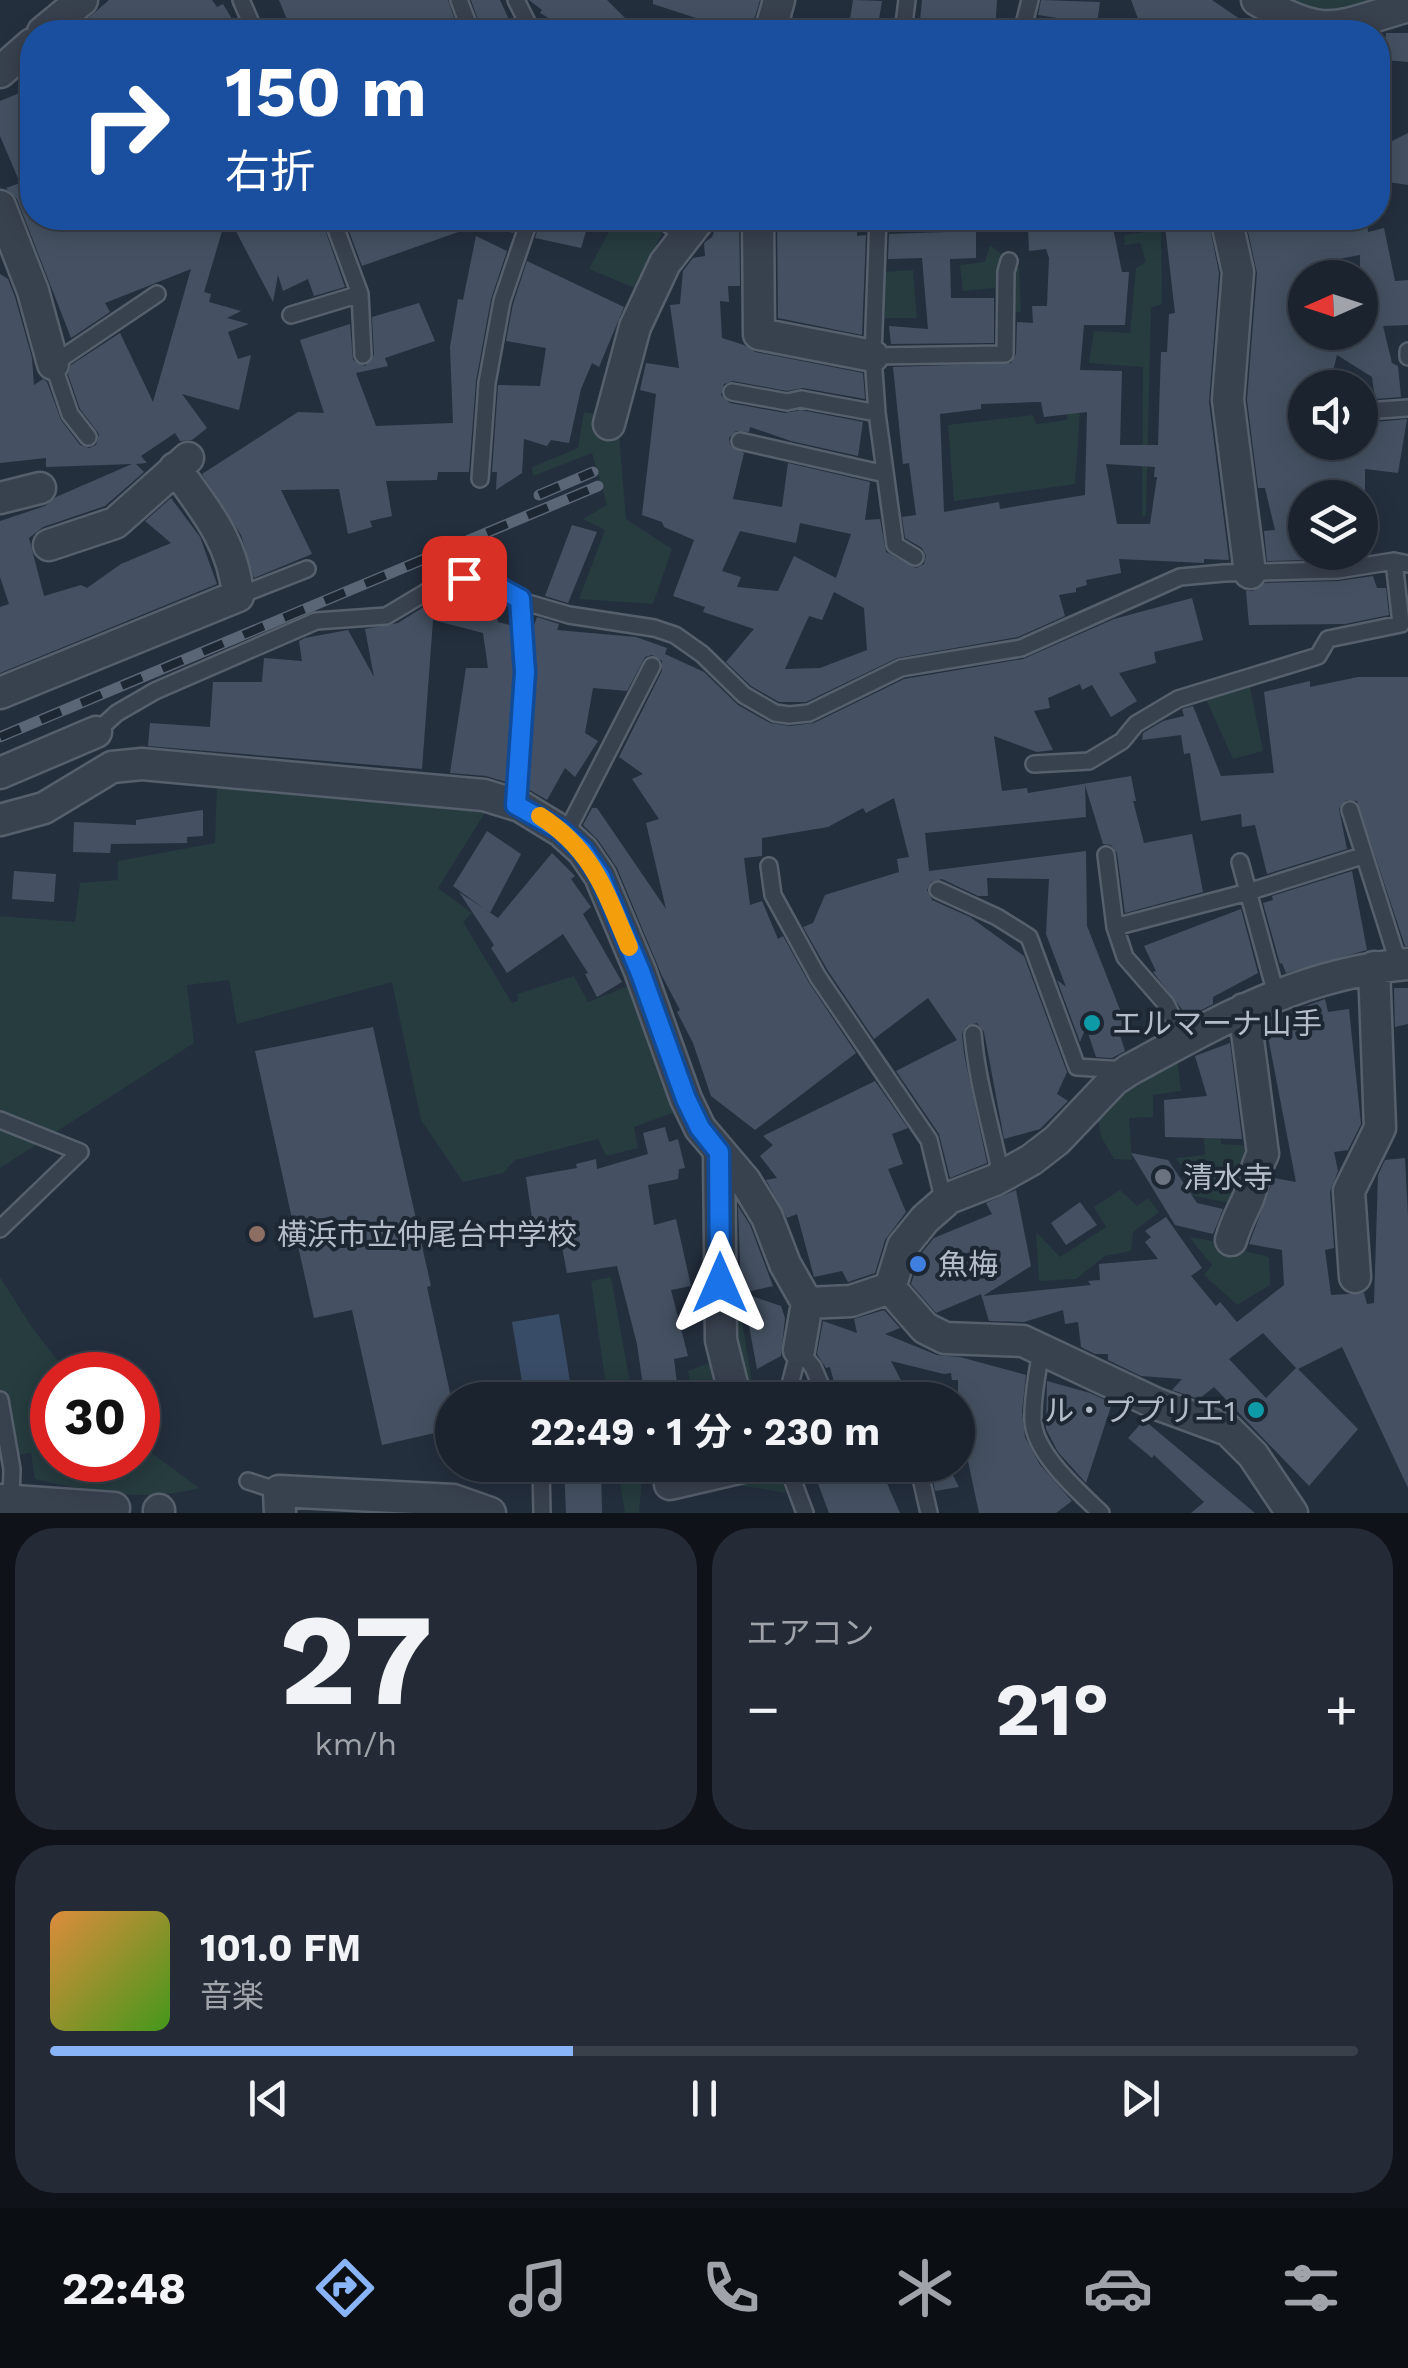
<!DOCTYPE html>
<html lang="ja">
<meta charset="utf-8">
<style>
:root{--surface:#1b232e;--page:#242b36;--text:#f1f3f6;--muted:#a0a4aa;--line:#39404a;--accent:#8ab4f8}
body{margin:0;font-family:"Work Sans","Noto Sans JP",sans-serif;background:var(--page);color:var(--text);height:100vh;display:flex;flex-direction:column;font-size:38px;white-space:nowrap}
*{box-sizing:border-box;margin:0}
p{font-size:32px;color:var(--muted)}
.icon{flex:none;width:55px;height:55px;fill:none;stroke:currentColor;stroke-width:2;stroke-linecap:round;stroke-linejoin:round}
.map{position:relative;height:1513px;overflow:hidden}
.sheet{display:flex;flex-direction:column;gap:15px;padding:15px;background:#0f1319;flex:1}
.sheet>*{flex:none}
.banner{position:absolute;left:20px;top:20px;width:1370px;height:210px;border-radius:40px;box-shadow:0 5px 25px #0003,0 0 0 2px var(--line);background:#1a4fa0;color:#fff;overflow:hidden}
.needle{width:65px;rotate:267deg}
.buttons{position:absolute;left:1288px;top:260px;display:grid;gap:20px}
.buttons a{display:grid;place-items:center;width:90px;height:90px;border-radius:50%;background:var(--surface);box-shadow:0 5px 25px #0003,0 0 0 2px var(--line);font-size:50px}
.speed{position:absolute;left:30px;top:1352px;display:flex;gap:20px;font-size:50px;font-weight:700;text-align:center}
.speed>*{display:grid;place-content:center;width:130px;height:130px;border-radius:50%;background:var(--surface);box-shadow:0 5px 25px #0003,0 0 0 2px var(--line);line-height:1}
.speed .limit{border:15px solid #d22;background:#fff;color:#111}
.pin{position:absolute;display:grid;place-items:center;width:85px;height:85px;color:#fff;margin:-42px;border-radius:20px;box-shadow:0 5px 15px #0006}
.me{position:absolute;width:110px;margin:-55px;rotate:0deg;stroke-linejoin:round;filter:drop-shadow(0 0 8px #0008)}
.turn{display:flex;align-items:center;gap:35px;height:210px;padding:0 40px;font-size:45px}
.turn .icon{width:130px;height:130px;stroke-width:2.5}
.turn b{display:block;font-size:70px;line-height:85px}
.big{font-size:75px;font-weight:700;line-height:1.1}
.sheet .card{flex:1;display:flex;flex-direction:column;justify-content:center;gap:15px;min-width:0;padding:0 35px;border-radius:40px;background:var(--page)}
.sheet .dial{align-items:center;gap:0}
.dial b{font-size:130px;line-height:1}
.song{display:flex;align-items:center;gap:30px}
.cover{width:120px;height:120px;border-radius:15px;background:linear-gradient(135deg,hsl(30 70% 55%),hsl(100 70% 35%))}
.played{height:10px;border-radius:5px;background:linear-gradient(90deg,var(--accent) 40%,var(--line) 40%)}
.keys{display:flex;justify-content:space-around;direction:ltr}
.heat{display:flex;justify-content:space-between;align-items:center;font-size:55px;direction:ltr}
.sheet .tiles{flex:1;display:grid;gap:15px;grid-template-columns:1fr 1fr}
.card:last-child{grid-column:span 2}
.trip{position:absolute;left:435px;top:1382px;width:540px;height:100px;border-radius:50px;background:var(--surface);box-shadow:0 5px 25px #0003,0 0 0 2px var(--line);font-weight:700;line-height:100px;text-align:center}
.menu{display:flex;height:160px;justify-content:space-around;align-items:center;background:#0b0e12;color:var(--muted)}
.menu .icon{width:70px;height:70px}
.menu .selected{color:var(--accent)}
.menu b{font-size:45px;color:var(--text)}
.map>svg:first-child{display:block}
.green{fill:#263c3f}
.water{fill:#394c67}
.building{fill:#455162;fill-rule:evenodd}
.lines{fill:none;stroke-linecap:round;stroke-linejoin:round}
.service-casing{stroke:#565f6c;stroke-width:20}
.minor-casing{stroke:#565f6c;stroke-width:35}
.service{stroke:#38414e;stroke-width:15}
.minor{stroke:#38414e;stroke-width:30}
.rail-casing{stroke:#5a6575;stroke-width:11}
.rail{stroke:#1d2633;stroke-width:8;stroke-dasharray:22;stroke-linecap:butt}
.route-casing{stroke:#114b97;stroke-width:25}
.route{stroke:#1a73e8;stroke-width:18}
.slow{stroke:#f59e0b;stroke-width:18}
.culture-dot{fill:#0f9aa8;stroke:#1d2633;stroke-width:4}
.worship-dot{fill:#6b7280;stroke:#1d2633;stroke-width:4}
.education-dot{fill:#8d6e63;stroke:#1d2633;stroke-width:4}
.shop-dot{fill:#3f7fe0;stroke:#1d2633;stroke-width:4}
.labels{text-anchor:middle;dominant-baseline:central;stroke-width:8;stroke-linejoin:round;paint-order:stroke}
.poi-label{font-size:30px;fill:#b4bcc9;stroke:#1d2633;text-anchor:start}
</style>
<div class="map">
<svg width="1408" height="1513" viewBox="0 0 1408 1513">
<rect width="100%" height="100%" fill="#242f3e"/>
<path class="green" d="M1273,0H1397L1308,17Z
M616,218H638L662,233L635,288L589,269Z
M1161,230L1162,304L1151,308L1146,515L1142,517L1143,367L1089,363L1094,331L1130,333L1136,268L1146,262L1140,243L1125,245L1124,235Z
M990,245L1019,268L1021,312H1012L995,288L963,291L960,265L985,262Z
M913,270L917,318H885L883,272Z
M1082,380L1075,484L954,501L948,425L1033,415L1036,424L1067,420L1069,381Z
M584,412L597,414L619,434L626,519L672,549L653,604L579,599L605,530L583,519L607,505L592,453L533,476L532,467L578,448Z
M1250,687L1263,751L1233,759L1206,699Z
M217,783L486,811L438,888L472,913L463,922L512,1003L518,1001L517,994L574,976L588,1002L636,983L675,1112L634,1127L638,1148L606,1156L598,1139L515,1160L503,1173L463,1182L421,1120L392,982L237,1024L229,980L187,985L194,1043L0,1168V916L75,922L80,883L118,880V861L215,843Z
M1177,1057L1181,1091L1153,1095V1117L1129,1118L1132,1160L1114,1159L1101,1137L1097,1113L1127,1084Z
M1202,1118L1221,1135V1144L1250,1146L1240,1205L1190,1195L1169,1203L1194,1184L1176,1158L1205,1155Z
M1120,1190L1137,1206L1148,1198L1159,1212L1133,1232L1131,1251L1105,1256L1076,1279L1039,1281L1036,1232L1060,1257L1106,1227L1094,1207Z
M1189,1237C1217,1240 1241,1251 1269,1257L1270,1285L1237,1305L1204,1275L1212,1265Z
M0,1277L31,1326L69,1375H52V1460H138V1443L199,1488C144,1503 89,1491 35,1479L31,1453L0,1458Z
M611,1277L633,1400H608L591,1281Z
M731,1309H740L755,1400H693L688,1371L733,1354Z
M617,1465H643L639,1513H625Z
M704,1465H777L786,1493L732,1484Z"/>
<path class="water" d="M559,1314L573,1400H525L512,1322Z"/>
<path class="building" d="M109,0H212L217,7L223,4L240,32H72Z
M279,0H448L459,32H292Z
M471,0H500L512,26L499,32H482Z
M529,0H607L639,32H572L540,13L542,10Z
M653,0H760L755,17L739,32H715L702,20L653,4Z
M853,0L882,1L877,32H848Z
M922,0H997L995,32H919Z
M1041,0L1100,2L1097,24L1038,15Z
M1131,0H1212L1259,32H1143Z
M1386,33H1408V62L1385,60Z
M32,88V218H226L204,292L211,294L209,302L241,311L227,318L249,324L228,332L238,359L251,355L239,410L182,394L207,428L192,440L180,441L175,433L141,456L147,463L136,464L144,472L105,506L43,527L29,538L44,596L81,585L87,588L121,564L171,543L145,521L171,498L200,537L217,584L0,673V607L9,604L0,577V521L45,506L56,497L132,464L46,467V458L0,463V274L8,279L15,297L32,358L34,385L43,379L47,382L61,420L80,445L89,448L96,445L99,434L80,409L68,374L71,365L120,333L153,402L191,269L105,303L110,312L71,338L17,199L6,188L20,183L0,136V101Z
M1408,133V185L1388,182L1378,161V148Z
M229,218H275L281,232L321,218L345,287L314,296L308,279L283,291L278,275L273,302Z
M344,218H518L513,233L481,224L362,266Z
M541,218H590L581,248L535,238Z
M728,218H739L740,286H728L729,302L720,301L722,338L744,345L755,352L863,373L865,399L803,388L787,391L733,381L724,384L721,395L730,403L785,413L801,410L863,422L858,456L791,441L750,427L749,432L736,431L729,438L730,445L744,453L733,499L782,507L788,463L870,482L865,520L880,519L886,552L916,568L924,564L926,556L922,548L905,538L902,517L916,515L909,463L903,464L893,367L1011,363L1016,354L1017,322L1033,323L1032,306H1047L1049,258L1046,249L1029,251L1028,229L1089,222L1088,218H1111L1122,272H1129L1125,325H1084L1080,370L1122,371L1120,445H1158L1161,352H1167L1169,314L1175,313L1164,218H1208L1219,273L1209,402L1229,560L1204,559V563L1119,559L1121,573L1086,580L1087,585L1076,588V592L1059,595L1065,616L1018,637L897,658L806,702H779L751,686L726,662L754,629L703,612L705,607L673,596L694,540L664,527L662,522L642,515L656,394L640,390L646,363L679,368L670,305L680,304L683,271L693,258L705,256L704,243L712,237L716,227L728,226ZM1036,402H1041L1044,417L1087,412L1085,495L1000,509L999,502L944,512L940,414L981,409V404ZM1106,464L1155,467L1154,477H1157L1150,524H1117ZM800,523L851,534L836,578L794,556L778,591L737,587L741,577L722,571L740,531L796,543ZM834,592L864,608L867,650L820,668L785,669L809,616L822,620Z
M777,218H858L857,236L866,235L862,335L778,318Z
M1245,218H1367L1368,232L1384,228L1395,281L1408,280V325L1383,326L1392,363L1398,366L1401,397L1375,399L1372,377L1337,355L1329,388H1305V442H1371L1375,422L1407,419L1398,473L1365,469V498H1305V560L1267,561L1264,531L1275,530L1265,488H1258L1247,400L1257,273ZM1360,255V332H1305V278H1321L1323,262Z
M976,231V258L950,259L951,298H994V343L891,344L889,326L928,329L922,258L888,259L889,234Z
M476,236L507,251L491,299L476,381L469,472H438L437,480L386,481L392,516L370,521L372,527L348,534L339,489L281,490L312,554L254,578L241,535L202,474L298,412L324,413L300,340L350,324L353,360L365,366L374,355L372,317L419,303L435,341L385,358L388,366L356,373L376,426L453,423L450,347L458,299L463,300Z
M527,261L624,307L599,367L592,363L581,389L569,443L551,440L547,446L524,439L522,473L496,490L497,472H492L498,385L540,386L546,348L506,341L513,304Z
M572,525L597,532L568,603L545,596Z
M1312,552H1366V554L1313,559Z
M1373,576L1377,588H1386L1389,615L1345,624L1249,625L1246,591H1253L1265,583L1338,581Z
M438,598L441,602L496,614L498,622L510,625L514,672L506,782L486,776L450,773L466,668H488L483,633L433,620L422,769L148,746L150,723L210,727L213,682H262L264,658L302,661L299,641L305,638L348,630L374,677L365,629L398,623Z
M1192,598L1203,640L1154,652L1156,663L1119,673L1137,701L1111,717L1092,685L1082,690L1080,684L1048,698L1050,708L1034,711L1053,750L1037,752L994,736L1002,791L1027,788L1028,793L1131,776L1136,801H1133L1144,843L1192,834L1203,892L1125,913L1117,853L1111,845L1103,844L1085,785L1086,817L925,833L929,871L1086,851L1087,926L1126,1025L1118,1029L1125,1051L1112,1058L1096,1057L1086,1027L1080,1042L1057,980L1066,987L1046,934L1049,879L987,878L988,896H978L942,879L931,882L927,890L932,900L970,917L1024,956L1067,1072L1057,1094L1068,1101L1040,1129L1004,1139L984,1032L977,1023L966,1026L962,1034L964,1054L987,1163L950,1178L939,1134L896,1071L957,1040L928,998L874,1039L828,971L803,927L813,923L825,895L899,872L897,859L909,857L894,798L866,813L863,808L828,827L762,838V856L744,858L750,905L762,901L778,939L783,936L809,983L856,1053L755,1130L711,1096L693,1043L677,1012L680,1010L662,976L617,868L598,840L583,825L592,808H597L666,909L646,823L659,819L632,779L643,774L619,757L662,671V661L652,655L645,657L627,691L593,688L585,733L598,741L575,777L565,768L547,800L528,789L536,673L533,628L537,617L559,624L557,630L636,637L667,648L665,654L704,672L738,705L770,723L790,726L814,723L904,679L1023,659L1114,619Z
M1358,677H1408V946H1405L1357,801L1346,800L1339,809L1347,849L1267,874L1255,825L1242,827L1241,814L1201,821L1190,753L1184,754L1181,735L1142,740L1143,733L1163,721L1184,716L1182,709L1193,706L1221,776L1274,773L1264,692L1310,681V687Z
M203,810V836L187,837V843L111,844L110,853L73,852L74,822L136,825V820Z
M487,831L521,854L490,913L453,886Z
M552,853L575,876L571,879L591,907L583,914L622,982L597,997L585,974L588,973L563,934L507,973L491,948L494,945L459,892L498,918Z
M14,871L56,874L54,902L12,899Z
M1352,871L1367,950L1286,973L1282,963L1280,964L1263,903L1273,900L1272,896Z
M1241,909L1258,973L1213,997V1004L1188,1017L1153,972L1156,971L1144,946Z
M1394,988H1408V1024L1395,1027Z
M1325,999L1328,1012L1349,1009L1361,1124L1348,1150L1334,1152L1338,1171L1330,1192L1334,1248L1325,1250L1331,1295L1364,1293L1367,1304L1374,1303L1378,1175L1385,1160L1405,1158L1408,1217V1488L1342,1347L1298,1369L1358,1429L1309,1486L1214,1387L1199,1399L1172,1390L1182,1379L1141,1376L1108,1360V1354H1095L1081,1347L1078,1322L1065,1324L1063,1310L1024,1322L989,1321L981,1294L936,1313L911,1284L920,1255L934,1238L992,1214L986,1203L1016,1190L1031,1266L983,1296L1091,1285L1088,1281L1100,1280L1099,1264L1158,1259L1145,1242L1151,1237L1145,1231L1166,1217L1202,1268L1191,1276L1216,1306L1220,1302L1237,1322L1284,1285L1282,1250L1249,1244L1274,1178L1296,1182L1265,1021ZM1263,1333L1296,1368L1266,1398L1229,1359Z
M373,1027L431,1286L427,1287L452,1402V1429L382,1445L352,1310L314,1318L255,1051Z
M1230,1043L1242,1139L1165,1137L1164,1100L1207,1096L1195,1056Z
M875,1081L908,1128L892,1134L903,1164L888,1169L906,1212L885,1240L875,1273L848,1282L842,1271L814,1277L797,1214L787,1218L766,1180L777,1178L760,1156L773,1145L763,1136Z
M665,1127L669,1142L678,1139L685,1168L679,1169L678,1179L648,1185L654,1225L676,1219L691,1286L671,1290L688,1356L674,1359L679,1400H645L637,1344L617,1266L567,1273L557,1221L533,1225L526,1177L577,1168L576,1164L596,1159L597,1169L648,1154L643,1133Z
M1131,1153L1168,1160L1197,1203L1223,1209L1213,1234L1175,1225Z
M1080,1202L1097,1225L1066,1245L1051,1223Z
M738,1206L750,1225L773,1286L743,1293L741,1290Z
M743,1293L781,1306L785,1318L781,1356L757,1369Z
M884,1310L900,1328L885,1334L937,1355L960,1357L1026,1375L1022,1411L1025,1437L1040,1465L1072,1501L1056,1513H979L958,1414V1380H952L951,1373L944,1374L891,1361L902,1382L837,1394L830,1367L826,1368L817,1354L823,1321L857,1333L854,1319Z
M1047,1381L1090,1393L1112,1403L1086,1483L1058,1452L1046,1429Z
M1144,1420L1255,1513H1191L1204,1502L1154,1455L1152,1458L1128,1438Z
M564,1465H601L602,1513H566Z
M811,1465H879L900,1513H829Z
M948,1466L959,1487L935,1491L931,1469Z"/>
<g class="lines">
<g class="service-casing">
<path id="service" d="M241,0L255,32
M459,0L471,32
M516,0L532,32
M903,32L907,0
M1022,32L1030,0
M332,218L360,294L363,355
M661,218L685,238
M878,218L873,356L877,413L895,545L915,557
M291,315L360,294
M1408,351V357
M873,356L1005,354L1006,272L1009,261
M732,392L787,402L801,399L877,413
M1366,411L1408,408
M88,437L70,414L53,364L157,294
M740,441L885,474
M480,479L487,383L502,301L530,218
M238,596L307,569
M96,732L117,713L155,691L316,621L386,616L438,585L463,578L487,581L528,603L569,615L654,628L675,635L702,654L744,695L775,713L789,715L809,713L901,668L1021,648L1180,577L1224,573L1338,570L1394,561L1408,564
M1034,764L1089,761L1122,741L1136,724L1178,699L1318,656L1328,639L1401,624L1394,561
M516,805L525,672L520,599
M1350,810L1399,965
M565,835L652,666
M1106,855L1115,927L1125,957L1166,1004L1185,1041
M1240,862L1276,994
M769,866L773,895L818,977L929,1140L944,1202
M938,890L997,917L1029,937L1077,1067L1125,1070
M1115,927L1248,892L1362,856
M973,1034C977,1082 992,1129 1001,1176
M0,1120L80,1152L0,1229
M1041,1349C1038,1372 1032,1397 1033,1420C1034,1453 1078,1491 1101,1513
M799,1350L813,1367L827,1400
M0,1400L12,1469L11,1501
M786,1400L799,1350
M541,1465L542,1513
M787,1465L805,1513
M918,1465L929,1513
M248,1481L279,1491"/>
</g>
<g class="minor-casing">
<path id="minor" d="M1257,0C1328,41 1335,27 1408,6
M43,32L82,0
M770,32L779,0
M0,72L32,44
M0,206L33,291L53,364
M758,218L759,334L873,356
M1226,218L1238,272L1228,400L1250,573
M609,424L635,327L665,263L700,218
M0,498L40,488
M49,545L115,523L188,458
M0,693L238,596C234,544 205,509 175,468
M0,773L96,732
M0,820L44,808L112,767L142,764L484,795L520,806L561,831L583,851L600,876L640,971L686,1099L700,1128L745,1181L767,1217L785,1264L807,1303L851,1301L890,1288
M719,1152L721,1340L736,1400
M1231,1240C1235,1225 1241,1214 1247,1201C1254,1186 1254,1170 1263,1154L1244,1009
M1355,1277L1349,1191L1380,1128L1374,967
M890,1288L903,1246L925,1219L949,1198L995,1180L1031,1160L1057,1140L1114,1080L1129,1070C1221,1020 1301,973 1408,964
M890,1288L925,1328L945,1338L1023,1341L1157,1404L1228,1430L1253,1455L1292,1513
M799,1350L807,1303
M670,1484L752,1465
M0,1500L114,1508
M159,1510V1513
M280,1513L279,1491L453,1500L490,1513"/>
</g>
<use href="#service" class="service"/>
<use href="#minor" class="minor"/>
<g class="rail-casing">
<path id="rail" d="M539,495L593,472
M0,737L598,486"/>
</g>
<use href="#rail" class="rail"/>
</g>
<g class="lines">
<g class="route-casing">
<path id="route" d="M464,578L487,581L520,599L525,672L516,805L560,830L583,851L600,876L640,971L686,1099L700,1128L719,1152L720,1283"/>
</g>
<use href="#route" class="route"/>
<path class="slow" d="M540,816C594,851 605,891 629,947"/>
</g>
<g class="culture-dot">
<circle cx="1092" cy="1023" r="10"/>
<circle cx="1256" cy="1410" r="10"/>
</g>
<circle class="worship-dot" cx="1163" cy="1177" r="10"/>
<circle class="education-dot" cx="257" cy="1234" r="10"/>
<circle class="shop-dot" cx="918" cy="1264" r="10"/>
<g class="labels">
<g class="poi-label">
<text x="1112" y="1023">エルマーナ山手</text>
<text x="1183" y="1177">清水寺</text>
<text x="277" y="1234">横浜市立仲尾台中学校</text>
<text x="938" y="1264">魚梅</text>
<text x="1236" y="1410" text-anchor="end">ル・ププリエ1</text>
</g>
</g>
</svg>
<div class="buttons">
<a><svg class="needle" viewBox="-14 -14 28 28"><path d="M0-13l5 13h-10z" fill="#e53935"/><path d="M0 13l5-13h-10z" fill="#a0a4aa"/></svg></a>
<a><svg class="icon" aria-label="sound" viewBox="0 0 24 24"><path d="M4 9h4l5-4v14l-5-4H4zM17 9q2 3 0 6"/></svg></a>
<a><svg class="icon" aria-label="layers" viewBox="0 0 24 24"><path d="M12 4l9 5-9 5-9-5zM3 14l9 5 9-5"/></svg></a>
</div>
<div class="speed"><div class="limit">30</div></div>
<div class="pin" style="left:464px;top:578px;background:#d93025"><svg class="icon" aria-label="arrive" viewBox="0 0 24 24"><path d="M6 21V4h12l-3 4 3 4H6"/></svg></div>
<svg class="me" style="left:720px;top:1283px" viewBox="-20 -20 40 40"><path d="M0-17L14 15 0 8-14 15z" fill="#1a73e8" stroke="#fff" stroke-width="4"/></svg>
<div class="trip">22:49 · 1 分 · 230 m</div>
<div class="banner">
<div class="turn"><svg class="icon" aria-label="right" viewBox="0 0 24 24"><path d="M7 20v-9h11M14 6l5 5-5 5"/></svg><div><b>150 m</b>右折</div></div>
</div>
</div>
<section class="sheet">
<div class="tiles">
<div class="card dial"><b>27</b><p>km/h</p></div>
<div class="card"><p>エアコン</p>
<div class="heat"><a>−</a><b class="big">21°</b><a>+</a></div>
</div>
<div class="card">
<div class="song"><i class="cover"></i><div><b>101.0 FM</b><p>音楽</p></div></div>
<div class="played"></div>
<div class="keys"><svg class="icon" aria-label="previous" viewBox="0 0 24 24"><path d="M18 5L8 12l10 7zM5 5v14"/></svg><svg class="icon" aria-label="pause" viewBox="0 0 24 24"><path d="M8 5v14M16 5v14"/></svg><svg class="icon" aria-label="next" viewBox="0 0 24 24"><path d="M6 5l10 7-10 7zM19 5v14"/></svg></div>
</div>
</div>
</section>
<nav class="menu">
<b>22:48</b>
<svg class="icon selected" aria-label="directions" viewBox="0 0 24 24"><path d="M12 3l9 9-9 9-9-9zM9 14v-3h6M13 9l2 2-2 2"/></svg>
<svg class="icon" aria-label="music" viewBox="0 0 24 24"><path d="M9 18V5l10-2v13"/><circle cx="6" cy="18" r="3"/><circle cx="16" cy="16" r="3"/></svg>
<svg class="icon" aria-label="phone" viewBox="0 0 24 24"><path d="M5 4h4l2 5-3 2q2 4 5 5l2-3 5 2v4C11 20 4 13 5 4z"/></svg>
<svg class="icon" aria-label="climate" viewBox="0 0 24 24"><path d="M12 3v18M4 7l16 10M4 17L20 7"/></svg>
<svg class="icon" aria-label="car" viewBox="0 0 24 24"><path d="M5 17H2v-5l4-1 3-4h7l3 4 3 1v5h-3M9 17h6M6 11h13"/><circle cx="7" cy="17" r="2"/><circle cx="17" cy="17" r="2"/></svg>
<svg class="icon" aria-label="filters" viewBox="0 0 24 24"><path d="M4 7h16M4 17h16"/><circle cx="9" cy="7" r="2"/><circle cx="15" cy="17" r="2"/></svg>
</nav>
